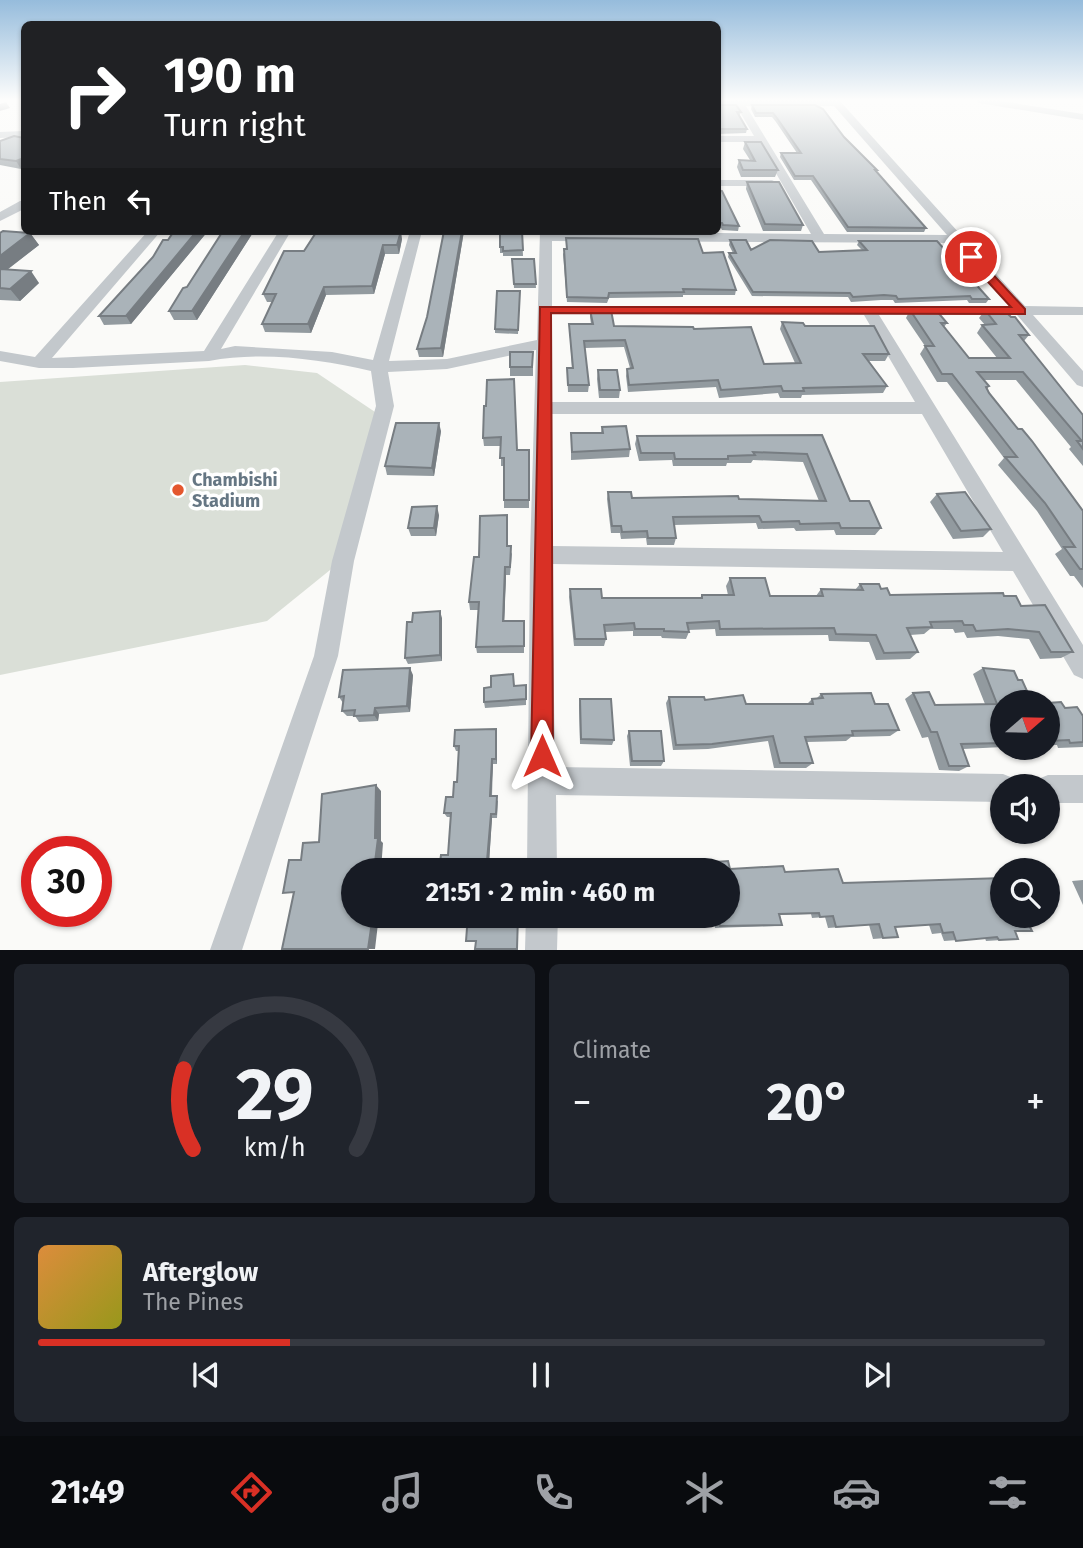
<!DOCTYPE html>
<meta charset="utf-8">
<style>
:root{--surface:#171b24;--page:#20242c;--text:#f1f3f6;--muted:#9ea1a6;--line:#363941;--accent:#d93025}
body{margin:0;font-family:"Fira Sans",sans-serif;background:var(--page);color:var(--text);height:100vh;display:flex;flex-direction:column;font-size:26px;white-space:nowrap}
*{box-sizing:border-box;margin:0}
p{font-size:23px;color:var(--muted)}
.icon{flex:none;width:38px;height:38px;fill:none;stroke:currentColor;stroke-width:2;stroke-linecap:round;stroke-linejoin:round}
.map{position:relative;height:950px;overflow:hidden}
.side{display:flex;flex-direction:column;gap:14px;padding:14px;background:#0d0f14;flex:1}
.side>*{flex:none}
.banner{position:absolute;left:21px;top:21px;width:700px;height:214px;border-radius:10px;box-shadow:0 2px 5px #0004;background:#202124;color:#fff;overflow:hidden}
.needle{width:46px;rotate:70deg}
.fabs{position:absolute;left:990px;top:690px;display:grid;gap:14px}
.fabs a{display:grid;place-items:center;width:70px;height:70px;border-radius:50%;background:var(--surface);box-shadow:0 2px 5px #0004;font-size:35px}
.speed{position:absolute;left:21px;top:836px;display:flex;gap:14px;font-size:35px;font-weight:700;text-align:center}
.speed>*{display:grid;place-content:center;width:91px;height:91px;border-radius:50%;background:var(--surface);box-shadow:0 2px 5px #0004;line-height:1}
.speed .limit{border:10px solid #d22;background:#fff;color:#111}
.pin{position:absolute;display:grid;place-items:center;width:60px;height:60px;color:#fff;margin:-30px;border:4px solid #fff;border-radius:50%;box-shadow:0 2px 7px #0007}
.me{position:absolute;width:77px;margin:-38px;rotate:0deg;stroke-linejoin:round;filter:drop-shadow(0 0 5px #0008)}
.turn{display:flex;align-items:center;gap:24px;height:147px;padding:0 28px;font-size:32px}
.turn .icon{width:91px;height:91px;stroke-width:2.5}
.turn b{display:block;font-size:49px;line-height:60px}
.then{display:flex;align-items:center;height:66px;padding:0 28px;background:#0003;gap:14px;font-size:26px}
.big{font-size:52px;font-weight:700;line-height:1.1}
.side .widget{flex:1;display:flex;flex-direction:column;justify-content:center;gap:10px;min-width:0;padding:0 24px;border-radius:10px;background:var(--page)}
.side .dial{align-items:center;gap:0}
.dial svg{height:182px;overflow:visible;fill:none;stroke:var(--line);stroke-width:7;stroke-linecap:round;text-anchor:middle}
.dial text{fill:var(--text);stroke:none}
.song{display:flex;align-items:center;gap:21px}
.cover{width:84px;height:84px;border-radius:10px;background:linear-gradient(135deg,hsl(30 70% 55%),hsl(60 70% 35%))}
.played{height:7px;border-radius:4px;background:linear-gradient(90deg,var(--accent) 25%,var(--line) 25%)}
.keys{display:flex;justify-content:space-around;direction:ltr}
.heat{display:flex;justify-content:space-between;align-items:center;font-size:38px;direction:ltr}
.side .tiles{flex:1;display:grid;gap:14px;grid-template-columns:1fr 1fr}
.widget:last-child{grid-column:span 2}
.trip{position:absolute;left:341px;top:858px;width:399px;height:70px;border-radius:35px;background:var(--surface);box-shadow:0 2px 5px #0004;font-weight:700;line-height:70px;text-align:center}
.tabs{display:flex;height:112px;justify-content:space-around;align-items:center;background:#090b0e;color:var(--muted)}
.tabs .icon{width:49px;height:49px}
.tabs .current{color:var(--accent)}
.tabs b{font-size:32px;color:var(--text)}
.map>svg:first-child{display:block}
.green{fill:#dadfd7}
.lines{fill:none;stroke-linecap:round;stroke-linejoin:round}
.minor{fill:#c3c8cc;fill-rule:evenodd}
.wall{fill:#929a9f}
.shaded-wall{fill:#777d82}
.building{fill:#aab3b9;stroke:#777d82;stroke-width:2}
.route{fill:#d93025;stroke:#8d1f18;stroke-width:2}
.poi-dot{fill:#e4572e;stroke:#fff;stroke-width:2.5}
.labels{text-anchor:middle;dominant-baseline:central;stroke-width:7;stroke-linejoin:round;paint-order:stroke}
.poi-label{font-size:18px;font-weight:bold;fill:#657683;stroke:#fff;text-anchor:start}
</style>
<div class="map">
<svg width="1083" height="950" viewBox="0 0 1083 950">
<rect width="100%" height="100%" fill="#fafaf8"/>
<path class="green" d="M245,365L317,373L378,414L335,566L267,621L0,675V382Z"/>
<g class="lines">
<path class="minor" d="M839,100L1025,306L1083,307V315H1033L1083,371V387L1077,385L1017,315H879L1083,645V679L1074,675L1013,571L552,564L555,767L1003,774L1013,778L1016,786H1003V802L556,795L557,870H527L530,555L536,350L447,369L388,372L394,406L354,561L338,656L242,950H210L314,656L332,561L376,406L371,371C320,359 261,351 209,361L73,368H39L0,361V351L35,357L148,231H161L52,358L204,351L279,231H291L221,349L235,346L332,352L373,360L410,231H422L389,361L447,359L537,340L540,231L811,234L758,142H718V136H754L737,107H718V101ZM746,106H834L947,235L824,234ZM552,241L953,243L1009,306H552ZM552,314L864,315L915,402H552ZM552,414H922L1003,552L552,546Z
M975,100H994L1083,114V120L979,103Z
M24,131V137L0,138V132Z
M718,180H772L778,183L772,186H718Z
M20,201H24V209L0,221V212Z
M1048,775H1083V803H1048V786H1035L1038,779Z
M526,915H558L557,950H525Z"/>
</g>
<path class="wall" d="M718,105L741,112L739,117L747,129L746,133L718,134Z
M752,105L844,137L877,170L876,172L926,228L924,232H847L811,180H794L780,157L781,153H797L776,122L772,117H755L751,109Z
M14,136L21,169L0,165V141Z
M745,142L778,170L775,177H741L737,167L739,160H750L743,149Z
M747,182L803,225L801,231H763L746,189Z
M718,190L739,226L738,231L722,230L721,228H718Z
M174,231H208L131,324L104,325L99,316L168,240Z
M223,231H254L197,320H174L169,311L187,287Z
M444,231H464L443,357H419L417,349L427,317Z
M500,231H532V234H522L523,256H503V253H500Z
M0,233H30L39,245L7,270L39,283L20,301L0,300Z
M566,238L703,253L736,290L735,295H683V297L609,298L607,303L567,302L563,254L566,249Z
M402,239L399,254H385L374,294L326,295L311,333L265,332L262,324L272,302H267L263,294L304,251Z
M730,240L751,250L819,252L862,250L857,245L859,241L989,299L986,303H969L967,300L895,303L893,300H881L851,302L848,297L752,296L728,257L729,253H733L729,245Z
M512,259H534L536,288H514Z
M520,291L518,334L495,333V329Z
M590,310L614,326L694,329L764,364L795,363L780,329L782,322L805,326L889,354L885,361H869L887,386L883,393L802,395L801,398H780L778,393L719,398L716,387L628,392L626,376L627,369L630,368L624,347L585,348L589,385L588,392H568L567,368H572L569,324H591L590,317Z
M910,310L947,323L944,327L969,358H997L977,333L982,325H985L979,318L985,310L1029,335L1024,341L1083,415V466L1069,449L1071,447L1016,380H984L989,386L987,389L989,393L1083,511V588L1074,576H1070L1055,554L1062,549L1037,511L998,465L1004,458L947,382H937L920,354L925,346L906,318Z
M533,352V376H510V367Z
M598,370L620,390L619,398H599L597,379Z
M484,406L517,450H529V508H504V466H501V446H484L483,438Z
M602,427L630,449L629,457L571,460V433H601Z
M441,431L434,476L387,475L385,466Z
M822,435L850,501L881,528L875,535H836L834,530L796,531L794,528L758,529L756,523L674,525L676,538L674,545H647L646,538L621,539L620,533H611L607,499L608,492L632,498L819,501L803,462L753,460L751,463H727L726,466H673L672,460L639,461L635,444L637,436Z
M937,494L991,529L983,537L953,539L930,502Z
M439,515L436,536H411L408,528Z
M507,515L508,546L512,554L510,575H506L504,621H524V653H477L476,647L479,610H470L469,602L479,557Z
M730,578L770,596H816L821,589L855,590L860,584L881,589L890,595L1004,596L1021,606L1073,652L1061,658L1040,659L1029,639L998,636L967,638L964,632L955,633L953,629H930L924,634L910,635L918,652L910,659L876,660L869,642L829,641L828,635L716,636L715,629L688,630L689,632L686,639L662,638L661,636H633V631L605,632L606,639L604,646H574L569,597L570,589L602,598H700L702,595H728L726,586Z
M442,618V661L408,664L405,658Z
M983,668L1003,702V747L963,749L969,766L959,771L939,770L928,737L922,738L905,699L913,693L935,705L985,704L973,674Z
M413,675L410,712L379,714L378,721L359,722L355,716H347L342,711L343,703L339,697Z
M526,685V705L485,708L484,702L514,686Z
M821,694L875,704L899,730L890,736L851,737L846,741L807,742L813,763L806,768H774L768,741L708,749L673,750L666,703L669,697L746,704H807L812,699H816Z
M580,699L614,740L612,745L580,744L579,705Z
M1048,703L1065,708L1083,716V747L1058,748L1057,745H1048Z
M629,731L664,761L661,766H630L627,736Z
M497,735V764H493L492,796L498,801L497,818H492L489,861L493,864V870H439L448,855L451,817H447L444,813L453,797L457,782L459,751H456L454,746Z
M583,863L604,869H730L785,872L843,883L1015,932L1018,939L986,941L985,938L944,941L941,933L932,934L929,925L895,927L898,937L873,939L869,925L828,928L825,917L812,918L811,914L780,915L782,925L775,926L715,928L713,915H728V870H582Z
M1083,880V905L1072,881Z
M585,915H680L664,918L665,925L645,928V925L605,927L604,917L585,918Z"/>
<path class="shaded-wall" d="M6,102L10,108L0,111V104Z
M24,158V167L21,169L16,161Z
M197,231H208L131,324L126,316Z
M245,231H254L197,320L192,311Z
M401,231L402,239L399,254L397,245Z
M462,231H464L443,357L441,348Z
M30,233L39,245L0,275V256Z
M383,245L385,254L374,294L372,286Z
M31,271L39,283L20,301L10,289Z
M324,287L326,295L311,333L308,324Z
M439,423L441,431L434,476L432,468Z
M437,506L439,515L436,536L434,528Z
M505,567L506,575L504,629L503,621Z
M440,611L442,618V661L440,655Z
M410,668L413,675L410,712L407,706Z
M375,708L379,714L378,721L374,715Z
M496,729L497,735V764L496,759Z
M492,759L493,764L491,800L490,796Z
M376,785L381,791V841L383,843L381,870H374Z
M491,814L492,818L489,864L487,861Z
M373,915H379L375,949H368Z"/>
<path class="building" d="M718,105H736L741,112H737L747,129H718Z
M752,105H815L823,109L844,137L877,170H875L926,228L848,227L813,176H795L781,153H801L777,118L773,113H756Z
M14,136L24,138V158L16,161L0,159V141Z
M745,142H761L778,170H743L739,160L755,161Z
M747,182H779L803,225L765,224Z
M718,190L722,191L739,226L723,225L722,223H718Z
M3,231L30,233L0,256V233Z
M174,231H197L126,316H99L153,257L163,240H168Z
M223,231H245L192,311H169L183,288L187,287Z
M317,231H401L397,245H383L372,286L324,287L308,324H262L276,294H263L284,251H304Z
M444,231H462L441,348L417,349L427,317Z
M500,231H522L523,250L503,251V247H500Z
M566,238L698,239L703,253L723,252L736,290L683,289L684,292L609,293L608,298L567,297L564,249H567Z
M730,240H746L751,250L770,240L812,241L819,252L867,250L859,241H937L989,299H972L970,296L898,299L896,296L884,295L853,297L850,293L753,292L729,253H736Z
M512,259H534L536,284H514Z
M0,269L31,271L10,289L0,288Z
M497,291H520L518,330L495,329Z
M590,310H611L614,326L693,327L694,329L751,327L764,364L801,363L782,322L803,323L805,326H874L889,354H863L887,386L803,388L804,391H783L781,386L721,390L718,380L629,385L627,369L633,368L625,340L584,341L589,385H568L567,368H573L569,324H593Z
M910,310H936L947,323H941L969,358H1010L982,325L996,324L985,310H1004L1011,317H1015L1029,335H1019L1083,415V449L1077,441H1082L1023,372H977L989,386L986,387L989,393L1018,429H1022L1032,441L1083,511V569H1080L1064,547H1075L1045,503L1005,457H1017L952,374H942L925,346H934Z
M510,352H533L532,367H510Z
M598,370H617L620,390H600Z
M514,379L517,450H529V500H504V458H500L501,437L483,438L484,406H486L487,380Z
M396,423H439L432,468L385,466Z
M626,426L630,449L572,452L571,433H603L602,427Z
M822,435L850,501H869L881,528H841L839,523L800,524L799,521L762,522L759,516L673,517L676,538H648L647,531L622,532L621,526H612L608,492H631L632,498L738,496L739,499L826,501L807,454L753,452L755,455L728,456V459H675L674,453H641L637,436Z
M965,492L991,529L961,531L937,494Z
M437,506L434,528H408L412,507Z
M507,515V546H511L510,567H505L503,621H524V646L476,647L479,602H469L474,557H479L480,516Z
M730,578H765L770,596H823L821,589L863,590L860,584H879L881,589L887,588L890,595L1003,593L1004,596H1016L1021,606L1045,605L1073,652H1051L1039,632L1008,629L976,631L973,625H964L962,621L930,622L932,627L907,628L918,652L884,653L876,635L836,634L834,628L720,629L719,621L687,623L689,632L664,631V629H635L634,623L604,625L606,639H575L570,589H601L602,598H702V595H734Z
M440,611V655L405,658L407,622H412L413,613Z
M410,668L407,706L375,708L374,715L354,716L355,710L342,711L344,696L339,697L343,670Z
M983,668L1014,671L1018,680H1022L1032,702H1003V743L961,744L969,766H949L937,732H931L913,693L929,692L935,705L997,704Z
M513,674L514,686L526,685V699L484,702V688L491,687V676Z
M871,693L875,704H888L899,730L852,731L853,735L805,737L813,763H780L773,736L712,744L676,745L669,697H704L705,700L743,695L746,704H813L812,699L823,698L821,694Z
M580,699H611L614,740L581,739Z
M1061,702L1065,708L1077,707L1083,716V742L1070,743L1069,740L1048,741V703Z
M496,729V759H492L490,796H497L496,814H491L487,861H492L491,870H439L441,855H448L451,813H444L446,797H453L454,782H457L459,746H454L455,730Z
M629,731H661L664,761H632Z
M376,785L375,838H378L374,870H354V915H373L368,949H282L294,892L283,893L289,860H301L303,843L319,842L322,794Z
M728,861L730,869L783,866L785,872L838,869L843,883L1003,878V915H1024L1032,931H1015L1018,939L999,940L997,937L956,941L953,932L943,933L940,924L895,927L898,937L883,938L879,924L836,927L833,916L820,917L819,913L779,914L782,925L720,926L718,915H728V870H583V863L604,862V869H619Z
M468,915H518L517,949H475L476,941H466Z
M586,915H678L664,917L665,925L648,926V924L606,926V916L586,917Z"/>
<linearGradient id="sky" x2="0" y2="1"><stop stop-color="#96bcdc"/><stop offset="0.43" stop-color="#fdfdfc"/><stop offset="1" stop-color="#fdfdfc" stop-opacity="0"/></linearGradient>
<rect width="1083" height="233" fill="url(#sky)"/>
<path class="route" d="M968,255H975L1025,309V314L551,313L553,756L550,764L542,767L534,764L531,756L540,307H1011L968,260Z"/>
<circle class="poi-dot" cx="178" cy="490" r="7"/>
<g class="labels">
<g class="poi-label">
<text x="192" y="480">Chambishi<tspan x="192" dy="21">Stadium</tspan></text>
</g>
</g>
</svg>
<div class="fabs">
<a><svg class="needle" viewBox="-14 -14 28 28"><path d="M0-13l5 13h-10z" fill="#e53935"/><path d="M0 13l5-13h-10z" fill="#9ea1a6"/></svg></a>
<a><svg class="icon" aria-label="sound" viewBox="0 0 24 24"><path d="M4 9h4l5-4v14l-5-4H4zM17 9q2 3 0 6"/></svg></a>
<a><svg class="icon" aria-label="search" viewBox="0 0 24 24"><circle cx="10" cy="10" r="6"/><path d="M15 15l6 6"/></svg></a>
</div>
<div class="speed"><div class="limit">30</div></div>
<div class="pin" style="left:971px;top:257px;background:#d93025"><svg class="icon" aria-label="arrive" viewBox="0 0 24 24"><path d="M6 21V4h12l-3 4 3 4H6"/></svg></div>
<svg class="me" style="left:542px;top:756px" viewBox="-20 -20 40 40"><path d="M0-17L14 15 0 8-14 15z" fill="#d93025" stroke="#fff" stroke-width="4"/></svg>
<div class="trip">21:51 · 2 min · 460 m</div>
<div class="banner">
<div class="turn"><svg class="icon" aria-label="right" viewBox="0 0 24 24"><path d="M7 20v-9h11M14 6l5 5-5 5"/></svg><div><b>190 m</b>Turn right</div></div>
<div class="then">Then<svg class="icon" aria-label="left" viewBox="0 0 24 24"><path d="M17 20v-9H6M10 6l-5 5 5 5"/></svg></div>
</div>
</div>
<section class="side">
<div class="tiles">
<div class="widget dial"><svg viewBox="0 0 100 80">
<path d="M14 69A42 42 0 1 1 86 69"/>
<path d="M14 69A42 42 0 0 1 10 34" stroke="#d93025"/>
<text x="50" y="56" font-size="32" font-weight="700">29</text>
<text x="50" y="72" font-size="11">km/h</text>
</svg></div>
<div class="widget"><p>Climate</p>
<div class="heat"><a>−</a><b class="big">20°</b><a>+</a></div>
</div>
<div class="widget">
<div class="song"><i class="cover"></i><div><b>Afterglow</b><p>The Pines</p></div></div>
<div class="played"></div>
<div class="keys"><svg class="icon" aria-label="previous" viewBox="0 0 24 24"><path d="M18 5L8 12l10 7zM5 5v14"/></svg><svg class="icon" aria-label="pause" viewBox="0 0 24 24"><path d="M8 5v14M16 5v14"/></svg><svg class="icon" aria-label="next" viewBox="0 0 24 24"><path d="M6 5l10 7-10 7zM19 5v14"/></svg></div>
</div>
</div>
</section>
<nav class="tabs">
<b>21:49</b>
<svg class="icon current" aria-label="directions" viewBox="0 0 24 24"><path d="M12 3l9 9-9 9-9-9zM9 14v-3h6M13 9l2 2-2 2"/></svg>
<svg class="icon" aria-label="music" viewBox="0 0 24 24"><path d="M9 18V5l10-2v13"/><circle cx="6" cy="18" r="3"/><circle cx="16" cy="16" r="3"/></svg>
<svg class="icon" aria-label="phone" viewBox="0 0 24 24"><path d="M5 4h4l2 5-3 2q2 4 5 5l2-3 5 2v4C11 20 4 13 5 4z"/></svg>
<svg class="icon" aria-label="climate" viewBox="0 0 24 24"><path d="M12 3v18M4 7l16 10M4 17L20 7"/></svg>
<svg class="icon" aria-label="car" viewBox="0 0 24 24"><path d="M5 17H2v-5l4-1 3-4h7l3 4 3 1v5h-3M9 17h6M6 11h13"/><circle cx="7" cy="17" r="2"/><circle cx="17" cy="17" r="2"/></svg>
<svg class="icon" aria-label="filters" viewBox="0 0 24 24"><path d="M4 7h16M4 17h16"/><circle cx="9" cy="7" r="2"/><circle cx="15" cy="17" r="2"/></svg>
</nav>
